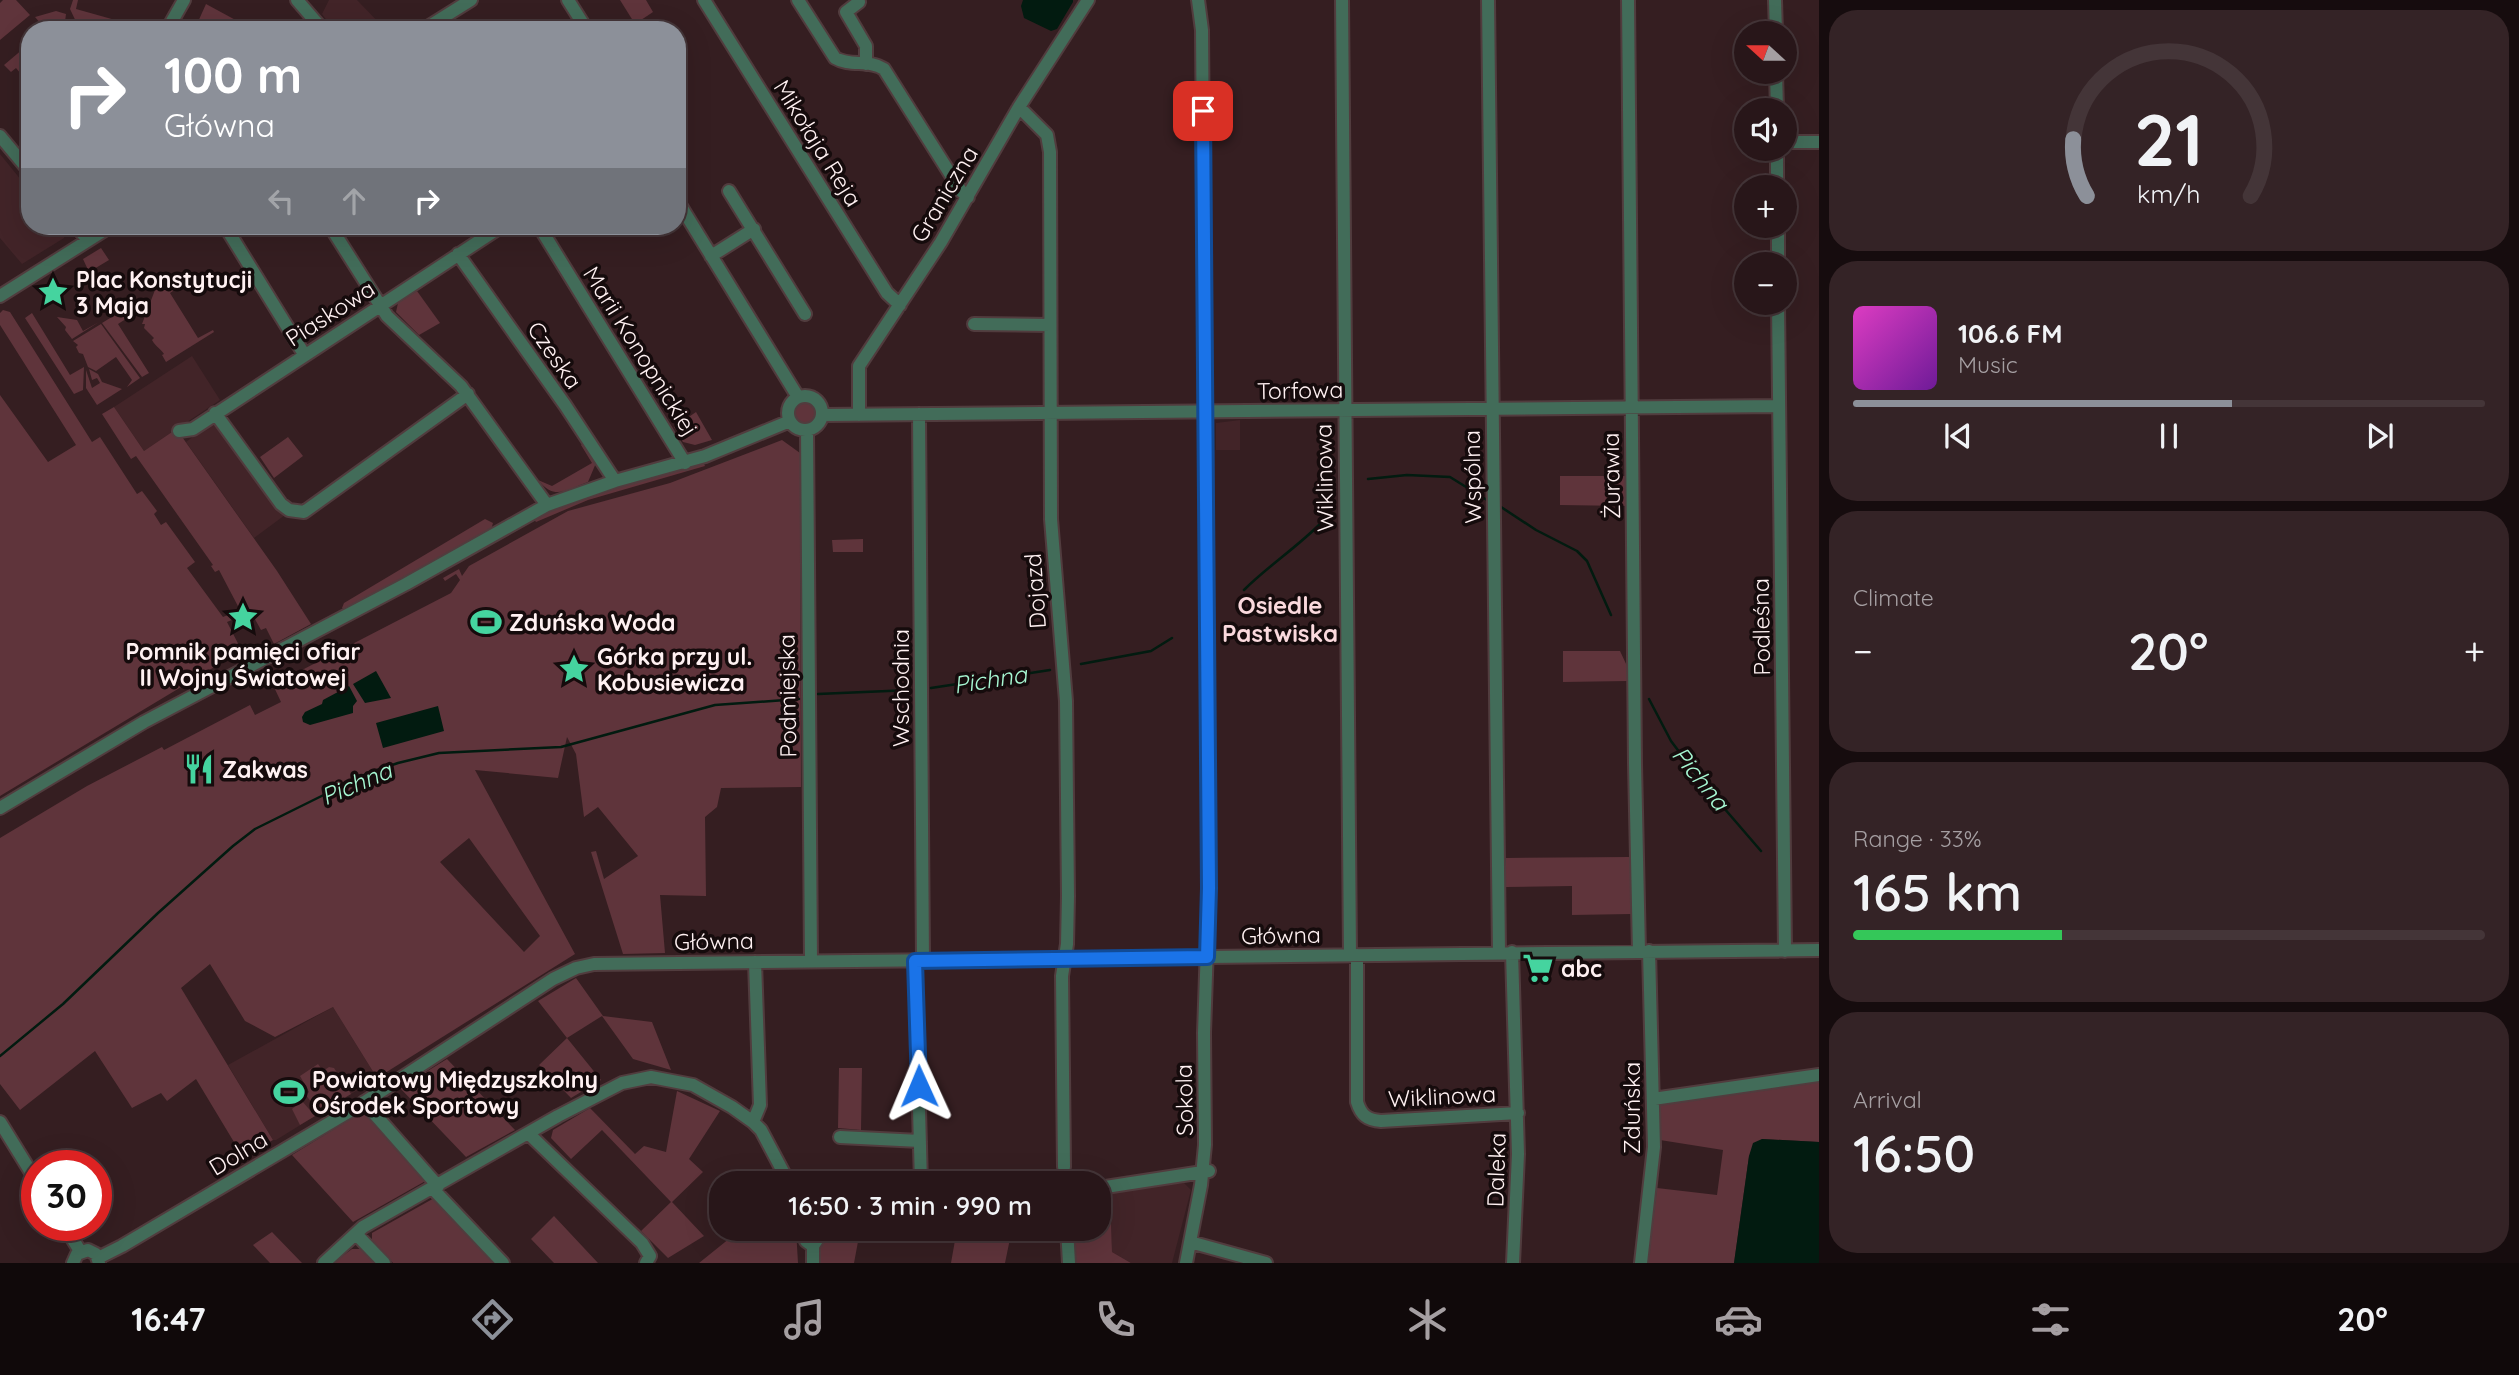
<!DOCTYPE html>
<meta charset="utf-8">
<style>
:root{--surface:#281619;--page:#342326;--text:#f1f3f6;--muted:#a59fa2;--line:#443538;--accent:#8c9099}
body{margin:0;font-family:Quicksand,sans-serif;background:var(--page);color:var(--text);height:100vh;display:flex;flex-direction:column;font-size:26px;white-space:nowrap}
*{box-sizing:border-box;margin:0}
p{font-size:23px;color:var(--muted)}
.icon{flex:none;width:38px;height:38px;fill:none;stroke:currentColor;stroke-width:2;stroke-linecap:round;stroke-linejoin:round}
.map{position:relative;flex:1;overflow:hidden}
.sheet{display:flex;flex-direction:column;gap:10px;padding:10px;background:#160c0e;width:700px}
.sheet>*{flex:none}
.banner{position:absolute;left:21px;top:21px;width:665px;height:214px;border-radius:28px;box-shadow:0 7px 28px #0002,0 0 0 2px var(--line);background:#8c9099;color:#fff;overflow:hidden}
.needle{width:46px;rotate:291deg}
.tools{position:absolute;left:1734px;top:21px;display:grid;gap:14px}
.tools a{display:grid;place-items:center;width:63px;height:63px;border-radius:50%;background:var(--surface);box-shadow:0 7px 28px #0002,0 0 0 2px var(--line);font-size:35px}
.speed{position:absolute;left:21px;top:1150px;display:flex;gap:14px;font-size:35px;font-weight:700;text-align:center}
.speed>*{display:grid;place-content:center;width:91px;height:91px;border-radius:50%;background:var(--surface);box-shadow:0 7px 28px #0002,0 0 0 2px var(--line);line-height:1}
.speed .limit{border:10px solid #d22;background:#fff;color:#111}
.pin{position:absolute;display:grid;place-items:center;width:60px;height:60px;color:#fff;margin:-30px;border-radius:14px;box-shadow:0 4px 10px #0006}
.me{position:absolute;width:77px;margin:-38px;rotate:359deg;stroke-linejoin:round;filter:drop-shadow(0 0 5px #0008)}
.turn{display:flex;align-items:center;gap:24px;height:147px;padding:0 28px;font-size:32px}
.turn .icon{width:91px;height:91px;stroke-width:2.5}
.turn b{display:block;font-size:49px;line-height:60px}
.lanes{display:flex;align-items:center;height:66px;padding:0 28px;background:#0003;justify-content:center;gap:35px;direction:ltr}
.lanes .off{opacity:.35}
.big{font-size:52px;font-weight:600;line-height:1.1}
.sheet .card{flex:1;display:flex;flex-direction:column;justify-content:center;gap:10px;min-width:0;padding:0 24px;border-radius:28px;background:var(--page)}
.sheet .dial{align-items:center;gap:0}
.dial svg{height:182px;overflow:visible;fill:none;stroke:var(--line);stroke-width:7;stroke-linecap:round;text-anchor:middle}
.dial text{fill:var(--text);stroke:none}
.song{display:flex;align-items:center;gap:21px}
.cover{width:84px;height:84px;border-radius:10px;background:linear-gradient(135deg,hsl(310 70% 55%),hsl(280 70% 35%))}
.played{height:7px;border-radius:4px;background:linear-gradient(90deg,var(--accent) 60%,var(--line) 60%)}
.keys{display:flex;justify-content:space-around;direction:ltr}
.heat{display:flex;justify-content:space-between;align-items:center;font-size:38px;direction:ltr}
.charge{height:10px;border-radius:5px;background:linear-gradient(90deg,#34c759 33%,var(--line) 0)}
.trip{position:absolute;left:709px;top:1171px;width:402px;height:70px;border-radius:28px;background:var(--surface);box-shadow:0 7px 28px #0002,0 0 0 2px var(--line);font-weight:600;line-height:70px;text-align:center}
.tabs{display:flex;height:112px;justify-content:space-around;align-items:center;background:#10090a;color:var(--muted)}
.tabs .icon{width:49px;height:49px}
.tabs .on{color:var(--accent)}
.tabs b{font-size:32px;color:var(--text)}
main{display:flex;flex:1;min-height:0}
.map>svg:first-child{display:block}
.built{fill:#422428}
.green{fill:#5f343b;fill-rule:evenodd}
.water{fill:#021b10}
.lines{fill:none;stroke-linecap:round;stroke-linejoin:round}
.stream{stroke:#021b10;stroke-width:2.5}
.minor-casing{stroke:#513c3e;stroke-width:16}
.minor{stroke:#426c59;stroke-width:12}
.route-casing{stroke:#114b97;stroke-width:18}
.route{stroke:#1a73e8;stroke-width:12}
.labels{text-anchor:middle;dominant-baseline:central;stroke-width:7;stroke-linejoin:round;paint-order:stroke}
.street-label{font-size:23px;fill:#fff1f2;stroke:#150b0c}
.poi-label{font-size:23px;font-weight:bold;fill:#fff1f2;stroke:#150b0c;text-anchor:start}
.neighbourhood-label{font-size:24px;font-weight:bold;fill:#fad9dd;stroke:#150b0c}
.water-label{font-size:24px;font-style:italic;fill:#a7f8d3;stroke:#150b0c}
</style>
<main>
<div class="map">
<svg width="1819" height="1263" viewBox="0 0 1819 1263">
<rect width="100%" height="100%" fill="#351e21"/>
<path class="built" d="M329,0H357L386,30H334L322,14Z
M0,154L30,191V226H58L65,234L64,238L22,264L0,238Z
M192,356L220,400L144,451L114,407Z
M215,420L285,515L254,538L186,442Z
M1240,420V450H1216V423Z
M333,1007L377,1078L276,1140H273L228,1065Z
M1184,1183L1191,1190L1172,1263H1131L1112,1252L1110,1192Z"/>
<path class="green" d="M3,0H16L30,15L0,40V3Z
M73,0H78L76,9L151,30L79,28L70,9Z
M620,0H646L653,12L635,24Z
M206,4L254,30H207L197,24Z
M56,11L66,14L64,30C50,30 44,28 35,17Z
M30,43V77L26,80L16,68L11,72L4,65Z
M101,248L109,260L89,272L83,259Z
M168,281L183,284L170,293L198,338L213,330L214,332L166,362L162,355L164,354C161,349 156,347 152,340L154,338L144,328L145,324H142L155,290Z
M417,291L440,323L419,335L396,312L398,303Z
M3,310L10,312L92,442L100,437L137,494L142,491L157,511L154,514L161,525L166,522L195,562L187,568L223,617L240,610L219,570L215,572L211,566L213,565L136,456L131,459L102,414L114,407L144,451L172,432L180,434L277,571L311,624L274,644L266,628L261,630L251,612L227,622L246,659L231,657L0,796V395L48,462L76,445L0,325V313Z
M32,313L70,375L84,367L83,390L74,394L25,318Z
M115,315H132L118,324L149,373L142,377L102,323Z
M57,317L77,320L83,331L99,322L72,339L65,330L66,327Z
M101,324L140,378L127,387L132,380L116,357L96,371L88,367L83,354L79,353L76,347L78,345L73,341Z
M89,369L98,374L102,382L122,389L97,405L86,388V370L92,388L100,383L97,378L92,380Z
M795 413a10 10 0 1 1 20 0a10 10 0 1 1-20 0Z
M696,412L712,440L695,445L683,442L674,427Z
M288,437L303,456L274,478L260,457Z
M782,440L800,453L801,787L721,788L717,807L705,817L706,896L660,895L665,953L623,954L591,852L596,851L604,879L638,856L598,807L584,817L576,754L567,737L558,778L475,770L575,954L377,1078L333,1007L275,1037L245,1021L210,964L181,988L273,1140L243,1157L196,1079L167,1101L161,1093L132,1108L95,1051L20,1110L0,1084V838L87,786L162,747L164,750L250,705L255,715L281,702L273,685L451,593L460,580L456,574L445,581L443,578L459,569L462,576L469,566L568,511L670,483ZM469,838L540,936L524,952L440,862Z
M584,443L596,463L588,482C566,490 555,501 538,480L552,486L592,463L581,445Z
M703,462L705,466L588,500L536,522L533,518L592,494Z
M1560,476H1626V506L1560,505Z
M485,519L493,523L491,530L345,610L342,608L344,603Z
M863,539V552H833L832,540Z
M1563,651H1620L1627,666L1628,681L1563,682Z
M1630,857L1631,914L1572,915V886L1506,887V858Z
M576,978L603,1016L652,1022L671,1070L633,1059L602,1016L567,1038L601,1080L571,1098L539,1065L567,1038L538,1001Z
M447,1059L515,1130L466,1157L400,1088Z
M318,1064L323,1071L329,1067L334,1068L351,1094L319,1113L306,1095L309,1092L300,1076Z
M839,1068H862L861,1130L838,1128Z
M1819,1080V1142L1762,1139L1749,1156L1734,1263H1648L1657,1188L1717,1195L1723,1150L1660,1140L1659,1104Z
M677,1091L720,1111L689,1159L703,1172L672,1202L704,1236L668,1258L641,1231L671,1202L602,1130L571,1159L551,1138L553,1130L590,1108L635,1154L644,1146L666,1152Z
M302,1101L315,1116L300,1125L292,1109Z
M365,1110L429,1179L353,1222L292,1155Z
M1110,1192L1112,1252L1131,1263H1075L1074,1229L1099,1228V1194Z
M436,1197L499,1263H393L372,1241V1233Z
M554,1216L598,1263H554L531,1239Z
M751,1228L796,1229L798,1263H699L740,1230Z
M957,1229H1012L1005,1263H951Z
M860,1231L854,1263H817V1245L824,1237Z
M272,1232L302,1263H270L253,1245Z
M352,1249H361L374,1263H333Z"/>
<path class="water" d="M1023,0H1073V2L1057,29L1051,31L1024,18L1021,6Z
M376,671L391,698L365,703L353,684Z
M349,686L357,701L353,706V713L310,725L303,722L302,717L305,712L322,704L323,700Z
M438,706L444,731L383,748L376,723Z
M1762,1139L1819,1142V1263H1734L1749,1156L1753,1143Z"/>
<g class="lines">
<path class="stream" d="M1368,479L1407,475L1450,477L1487,500
M1501,507L1536,530L1577,551L1587,561L1611,615
M1244,590C1268,566 1296,548 1320,524
M1081,664L1151,651L1172,638
M931,688L1050,670
M818,694L911,690
M1649,699L1671,741L1705,786L1761,851
M0,1056L63,1004L158,913L233,846L255,829L368,773L398,763L439,753L561,747L715,705L799,699"/>
<g class="minor-casing">
<path id="minor" d="M297,0L323,30
M568,0L587,30
M704,0L887,293L900,305
M798,0L835,58C850,67 869,59 884,69L961,191L968,197
M1342,0L1350,955
M1488,0L1499,953
M1628,0L1635,764L1639,952
M1775,0L1776,33
M859,2L846,12L866,46V64
M167,30L184,0
M423,30L471,0
M1776,72L1777,110
M1019,107L1047,135L1050,152L1051,519L1066,701L1068,896L1067,944L1062,976L1064,1167
M0,136L30,172
M1785,142H1819
M1777,149V187
M729,191L805,314
M677,200L798,397
M76,226L88,240
M225,226L304,354
M330,226L387,316L461,386L547,505
M539,226L685,463
M1778,226V264
M458,254L565,405L615,481
M711,256L754,229
M0,296L111,226
M1778,303L1785,951
M974,324L1050,325
M788 413a17 17 0 1 1 34 0a17 17 0 1 1-34 0Z
M215,413L281,504L289,510L304,512L468,394
M919,414L923,961
M822,415L1779,406
M859,415V366L941,242L1019,107L1088,0
M807,430L811,961
M179,431L193,429L502,226
M0,808L144,722L406,584L547,505L615,481L705,456L790,421
M1512,952L1518,1154L1513,1263
M1357,955V1102C1361,1115 1367,1120 1381,1121L1518,1113
M915,961L921,1183
M1653,1099L1819,1075
M364,1102L438,1186
M0,1122L37,1182
M753,1122L760,1105L755,962
M528,1133L642,1243L650,1256L646,1263
M840,1137L920,1141
M1099,1188L1209,1171
M433,1189L503,1263
M64,1225L80,1251
M800,1228L806,1241L813,1246V1263
M1067,1228L1069,1263
M356,1234L384,1263
M1190,1242L1266,1263
M813,1246L823,1231L830,1228
M98,1258L122,1246L360,1105L553,979L576,968L594,964L1819,950
M73,1263L77,1254L88,1250L96,1254L99,1263
M324,1263L363,1227L558,1116L622,1083L651,1077L693,1085L732,1107L753,1122L761,1130L789,1183
M1186,1263L1201,1185L1205,1145L1204,1033L1209,888L1202,30L1198,0
M1641,1263L1654,1147L1649,951"/>
</g>
<use href="#minor" class="minor"/>
</g>
<g class="lines">
<g class="route-casing">
<path id="route" d="M919,1086L915,961L1207,957L1209,888L1203,111"/>
</g>
<use href="#route" class="route"/>
</g>
<defs>
<g id="sight-bare" transform="scale(2.415)"><path d="M0-6L1.8-2.2L6-1.7L2.9 1.2L3.7 5.4L0 3.3L-3.7 5.4L-2.9 1.2L-6-1.7L-1.8-2.2Z" fill="#45d49f" stroke="#150b0c" stroke-width="2.5" paint-order="stroke"/></g>
<g id="stadium-bare" transform="scale(2.415)"><path d="M0-5a6.5 5 0 1 0 0 10a6.5 5 0 1 0 0-10ZM-3.5-1.8h7v3.6h-7Z" fill="#45d49f" stroke="#150b0c" stroke-width="2.5" paint-order="stroke"/></g>
<g id="restaurant-bare" transform="scale(2.415)"><path d="M-5-6h1v4h1v-4h1v4h1v-4h1v5L-1.5 .5V6h-2V.5L-5-1ZM5-6V6H3V1.5H1.5Q1.5-4 5-6Z" fill="#45d49f" stroke="#150b0c" stroke-width="2.5" paint-order="stroke"/></g>
<g id="supermarket-bare" transform="scale(2.415)"><path d="M-6-5.5h2.5l.6 2H6L4.5 2H-2.5L-4.4-4H-6ZM-1.5 3.2a1.3 1.3 0 1 0 .1 0ZM3 3.2a1.3 1.3 0 1 0 .1 0Z" fill="#45d49f" stroke="#150b0c" stroke-width="2.5" paint-order="stroke"/></g>
</defs>
<g fill-rule="evenodd">
<use href="#sight-bare" x="53" y="292"/>
<use href="#sight-bare" x="243" y="617"/>
<use href="#stadium-bare" x="486" y="622"/>
<use href="#sight-bare" x="574" y="669"/>
<use href="#restaurant-bare" x="199" y="769"/>
<use href="#supermarket-bare" x="1538" y="968"/>
<use href="#stadium-bare" x="289" y="1092"/>
</g>
<g class="labels">
<g class="street-label">
<text transform="translate(818 143) rotate(58)">Mikołaja Reja</text>
<text transform="translate(944 194) rotate(-59)">Graniczna</text>
<text transform="translate(330 313) rotate(-33)">Piaskowa</text>
<text transform="translate(641 351) rotate(58)">Marii Konopnickiej</text>
<text transform="translate(555 355) rotate(55)">Czeska</text>
<text transform="translate(1300 390) rotate(-1)">Torfowa</text>
<text transform="translate(1611 476) rotate(-91)">Żurawia</text>
<text transform="translate(1472 477) rotate(-91)">Wspólna</text>
<text transform="translate(1324 478) rotate(-91)">Wiklinowa</text>
<text transform="translate(1035 591) rotate(-94)">Dojazd</text>
<text transform="translate(1761 627) rotate(-91)">Podleśna</text>
<text transform="translate(900 688) rotate(-90)">Wschodnia</text>
<text transform="translate(787 696) rotate(-91)">Podmiejska</text>
<text transform="translate(1281 935) rotate(-1)">Główna</text>
<text transform="translate(714 941) rotate(-1)">Główna</text>
<text transform="translate(1442 1096) rotate(-3)">Wiklinowa</text>
<text transform="translate(1184 1100) rotate(-91)">Sokola</text>
<text transform="translate(1631 1108) rotate(-90)">Zduńska</text>
<text transform="translate(238 1153) rotate(-31)">Dolna</text>
<text transform="translate(1496 1170) rotate(-88)">Daleka</text>
</g>
<g class="poi-label">
<text x="76" y="279">Plac Konstytucji<tspan x="76" dy="26">3 Maja</tspan></text>
<text x="509" y="622">Zduńska Woda</text>
<text x="243" y="651" text-anchor="middle">Pomnik pamięci ofiar<tspan x="243" dy="26">II Wojny Światowej</tspan></text>
<text x="597" y="656">Górka przy ul.<tspan x="597" dy="26">Kobusiewicza</tspan></text>
<text x="222" y="769">Zakwas</text>
<text x="1561" y="968">abc</text>
<text x="312" y="1079">Powiatowy Międzyszkolny<tspan x="312" dy="26">Ośrodek Sportowy</tspan></text>
</g>
<g class="neighbourhood-label">
<text x="1280" y="605">Osiedle<tspan x="1280" dy="28">Pastwiska</tspan></text>
</g>
<g class="water-label">
<text transform="translate(990 679) rotate(-9)">Pichna</text>
<text transform="translate(1701 778) rotate(51)">Pichna</text>
<text transform="translate(356 783) rotate(-23)">Pichna</text>
</g>
</g>
</svg>
<div class="tools">
<a><svg class="needle" viewBox="-14 -14 28 28"><path d="M0-13l5 13h-10z" fill="#e53935"/><path d="M0 13l5-13h-10z" fill="#a59fa2"/></svg></a>
<a><svg class="icon" aria-label="sound" viewBox="0 0 24 24"><path d="M4 9h4l5-4v14l-5-4H4zM17 9q2 3 0 6"/></svg></a>
<a>+</a>
<a>−</a>
</div>
<div class="speed"><div class="limit">30</div></div>
<div class="pin" style="left:1203px;top:111px;background:#d93025"><svg class="icon" aria-label="arrive" viewBox="0 0 24 24"><path d="M6 21V4h12l-3 4 3 4H6"/></svg></div>
<svg class="me" style="left:919px;top:1086px" viewBox="-20 -20 40 40"><path d="M0-17L14 15 0 8-14 15z" fill="#1a73e8" stroke="#fff" stroke-width="4"/></svg>
<div class="trip">16:50 · 3 min · 990 m</div>
<div class="banner">
<div class="turn"><svg class="icon" aria-label="right" viewBox="0 0 24 24"><path d="M7 20v-9h11M14 6l5 5-5 5"/></svg><div><b>100 m</b>Główna</div></div>
<div class="lanes"><svg class="icon off" aria-label="left" viewBox="0 0 24 24"><path d="M17 20v-9H6M10 6l-5 5 5 5"/></svg><svg class="icon off" aria-label="ahead" viewBox="0 0 24 24"><path d="M12 20V5M6 11l6-6 6 6"/></svg><svg class="icon" aria-label="right" viewBox="0 0 24 24"><path d="M7 20v-9h11M14 6l5 5-5 5"/></svg></div>
</div>
</div>
<section class="sheet">
<div class="card dial"><svg viewBox="0 0 100 80">
<path d="M14 69A42 42 0 1 1 86 69"/>
<path d="M14 69A42 42 0 0 1 8 44" stroke="#8c9099"/>
<text x="50" y="56" font-size="32" font-weight="700">21</text>
<text x="50" y="72" font-size="11">km/h</text>
</svg></div>
<div class="card">
<div class="song"><i class="cover"></i><div><b>106.6 FM</b><p>Music</p></div></div>
<div class="played"></div>
<div class="keys"><svg class="icon" aria-label="previous" viewBox="0 0 24 24"><path d="M18 5L8 12l10 7zM5 5v14"/></svg><svg class="icon" aria-label="pause" viewBox="0 0 24 24"><path d="M8 5v14M16 5v14"/></svg><svg class="icon" aria-label="next" viewBox="0 0 24 24"><path d="M6 5l10 7-10 7zM19 5v14"/></svg></div>
</div>
<div class="card"><p>Climate</p>
<div class="heat"><a>−</a><b class="big">20°</b><a>+</a></div>
</div>
<div class="card"><p>Range · 33%</p><b class="big">165 km</b><div class="charge"></div></div>
<div class="card"><p>Arrival</p><b class="big">16:50</b></div>
</section>
</main>
<nav class="tabs">
<b>16:47</b>
<svg class="icon on" aria-label="directions" viewBox="0 0 24 24"><path d="M12 3l9 9-9 9-9-9zM9 14v-3h6M13 9l2 2-2 2"/></svg>
<svg class="icon" aria-label="music" viewBox="0 0 24 24"><path d="M9 18V5l10-2v13"/><circle cx="6" cy="18" r="3"/><circle cx="16" cy="16" r="3"/></svg>
<svg class="icon" aria-label="phone" viewBox="0 0 24 24"><path d="M5 4h4l2 5-3 2q2 4 5 5l2-3 5 2v4C11 20 4 13 5 4z"/></svg>
<svg class="icon" aria-label="climate" viewBox="0 0 24 24"><path d="M12 3v18M4 7l16 10M4 17L20 7"/></svg>
<svg class="icon" aria-label="car" viewBox="0 0 24 24"><path d="M5 17H2v-5l4-1 3-4h7l3 4 3 1v5h-3M9 17h6M6 11h13"/><circle cx="7" cy="17" r="2"/><circle cx="17" cy="17" r="2"/></svg>
<svg class="icon" aria-label="filters" viewBox="0 0 24 24"><path d="M4 7h16M4 17h16"/><circle cx="9" cy="7" r="2"/><circle cx="15" cy="17" r="2"/></svg>
<b>20°</b>
</nav>
